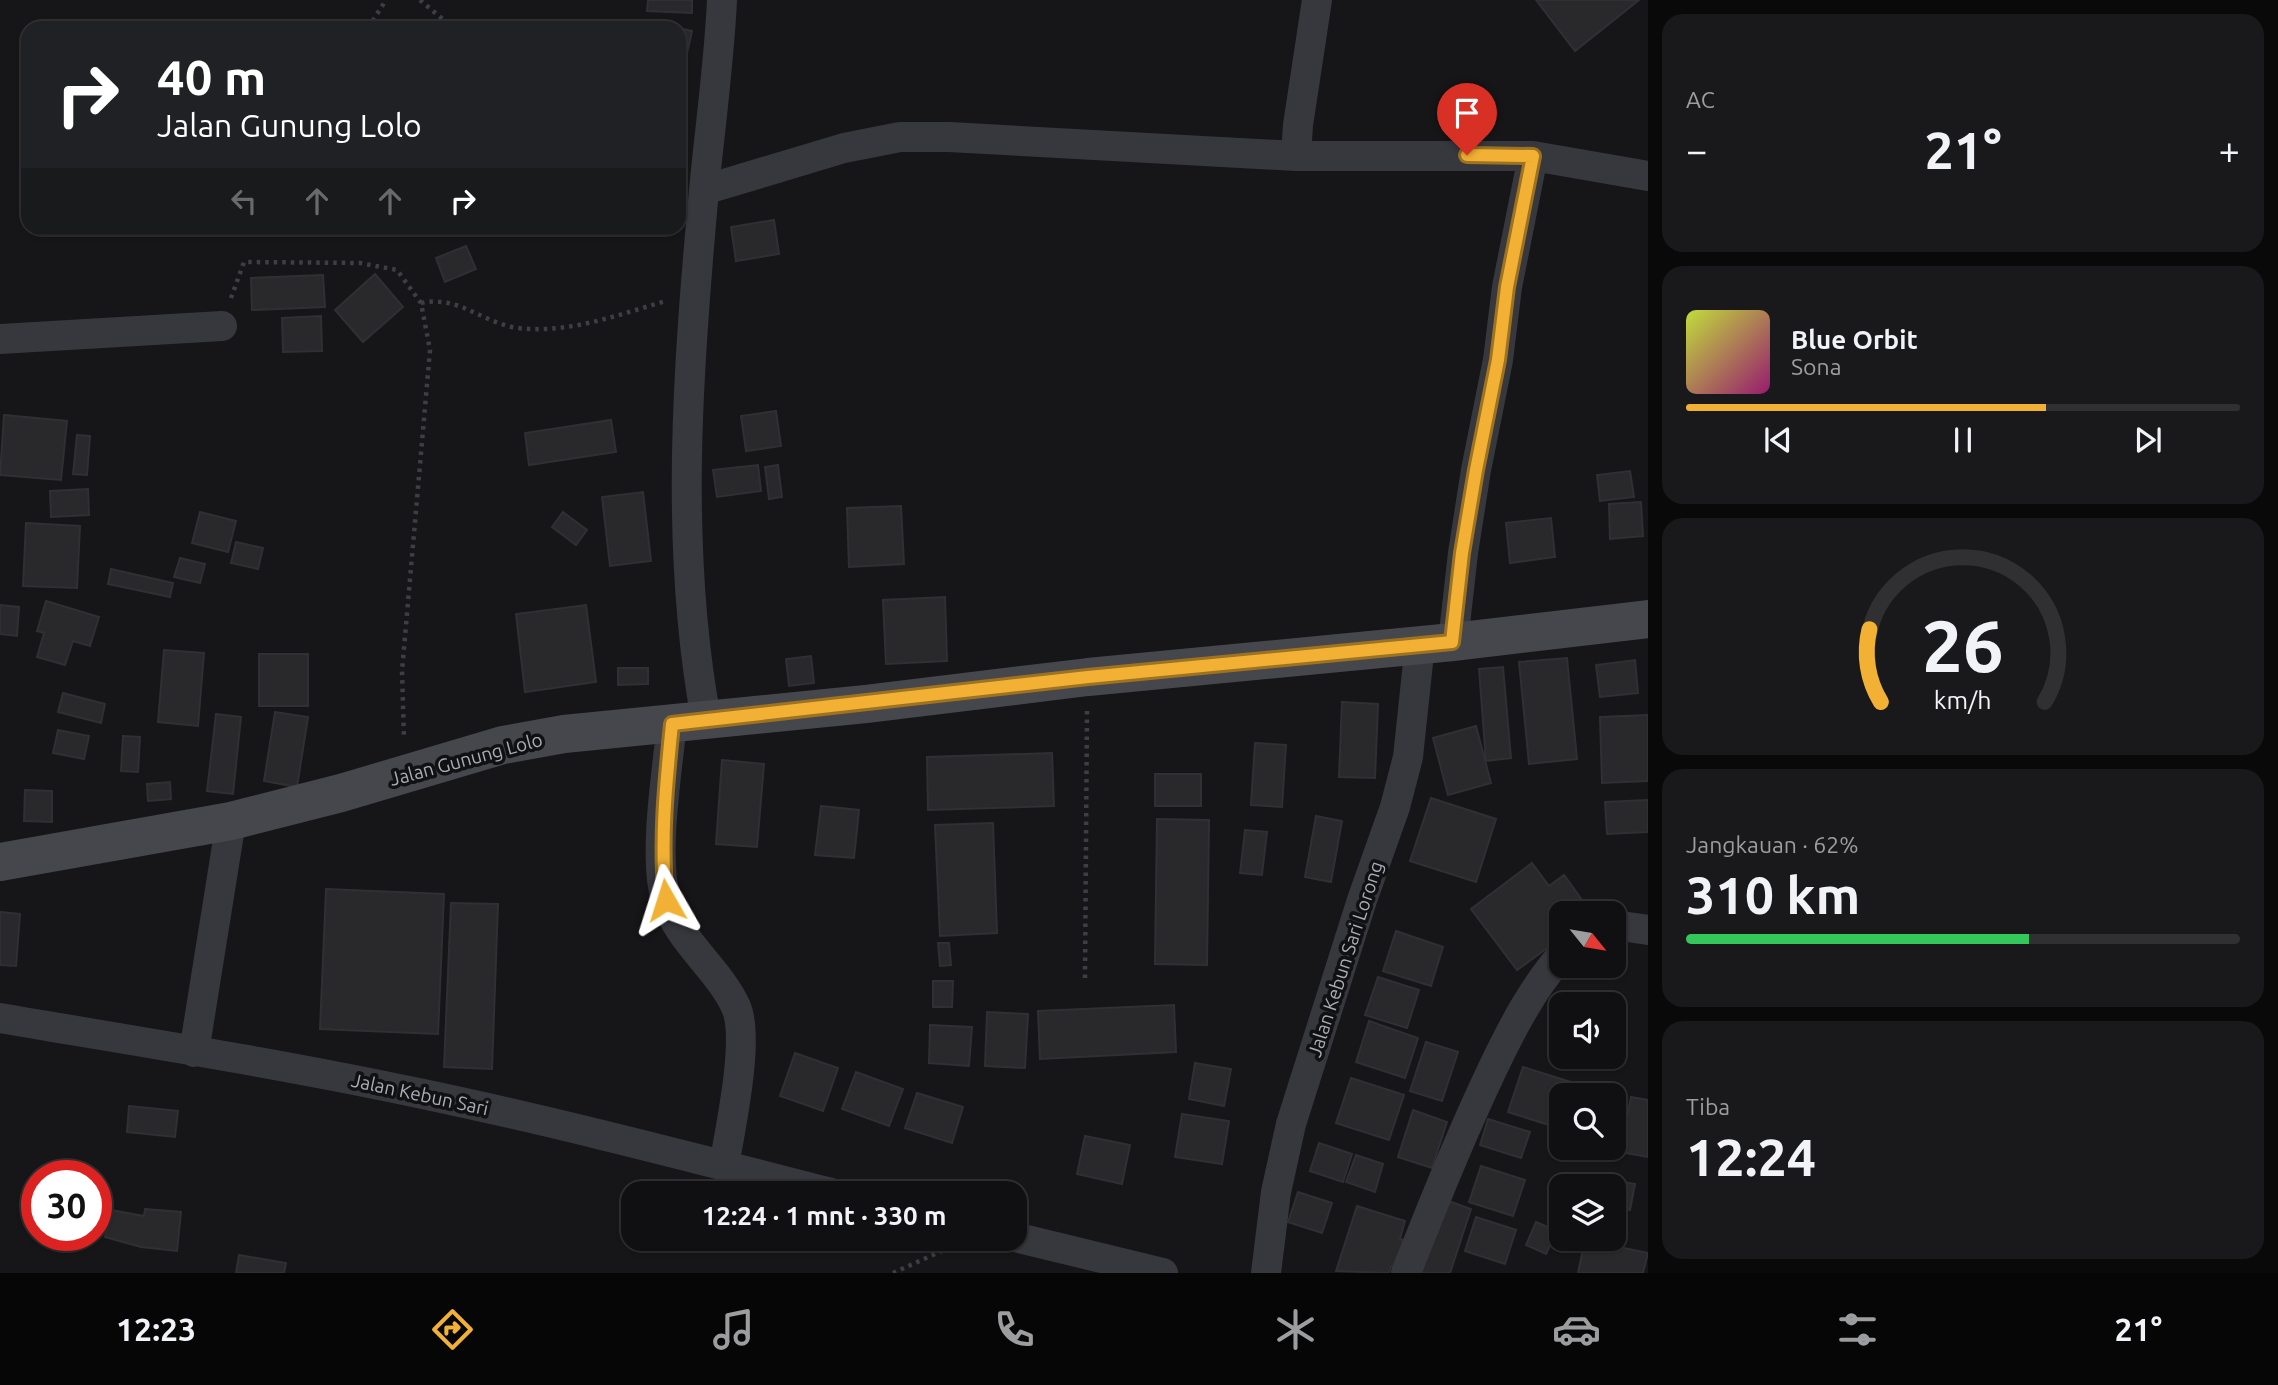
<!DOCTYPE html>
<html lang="id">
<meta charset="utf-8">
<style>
:root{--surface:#101012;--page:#19191b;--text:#f1f3f6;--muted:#9c9d9f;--line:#303032;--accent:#f2b134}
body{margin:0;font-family:Ubuntu,sans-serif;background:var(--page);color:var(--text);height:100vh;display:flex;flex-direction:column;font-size:26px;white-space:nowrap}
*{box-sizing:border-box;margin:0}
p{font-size:23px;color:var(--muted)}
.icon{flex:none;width:38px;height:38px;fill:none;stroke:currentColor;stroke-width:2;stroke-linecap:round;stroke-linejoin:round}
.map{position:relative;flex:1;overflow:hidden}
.panel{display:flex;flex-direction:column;gap:14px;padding:14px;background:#09090a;width:630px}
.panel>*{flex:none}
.hud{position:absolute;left:21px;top:21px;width:665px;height:214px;border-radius:21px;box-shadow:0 2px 5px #0004,0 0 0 2px var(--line);background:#202124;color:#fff;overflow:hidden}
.needle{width:46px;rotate:120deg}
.buttons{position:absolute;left:1549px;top:901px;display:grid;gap:14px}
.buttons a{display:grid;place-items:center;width:77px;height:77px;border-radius:14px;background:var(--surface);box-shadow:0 2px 5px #0004,0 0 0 2px var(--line);font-size:35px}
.speed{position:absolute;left:21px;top:1160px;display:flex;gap:14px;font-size:35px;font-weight:700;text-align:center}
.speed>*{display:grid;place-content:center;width:91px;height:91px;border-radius:50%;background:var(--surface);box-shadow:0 2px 5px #0004,0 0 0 2px var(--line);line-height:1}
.speed .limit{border:10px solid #d22;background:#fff;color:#111}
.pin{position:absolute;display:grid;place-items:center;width:60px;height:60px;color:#fff;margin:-72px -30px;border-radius:50% 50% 50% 0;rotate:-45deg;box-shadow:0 0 7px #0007}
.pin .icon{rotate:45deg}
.me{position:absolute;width:77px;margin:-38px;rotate:354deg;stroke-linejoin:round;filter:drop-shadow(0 0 5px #0008)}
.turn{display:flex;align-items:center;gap:24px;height:147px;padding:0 21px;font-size:32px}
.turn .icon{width:91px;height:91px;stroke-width:2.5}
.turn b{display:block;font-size:49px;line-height:60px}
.lanes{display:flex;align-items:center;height:66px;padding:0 21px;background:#0003;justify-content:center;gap:35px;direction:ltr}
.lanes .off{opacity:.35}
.big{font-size:52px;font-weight:700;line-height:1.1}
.panel .widget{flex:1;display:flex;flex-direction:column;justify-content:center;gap:10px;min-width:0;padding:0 24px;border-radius:21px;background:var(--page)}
.panel .dial{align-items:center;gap:0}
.dial svg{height:182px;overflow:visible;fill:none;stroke:var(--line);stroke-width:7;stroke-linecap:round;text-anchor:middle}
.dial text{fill:var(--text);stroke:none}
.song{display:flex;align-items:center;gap:21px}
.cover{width:84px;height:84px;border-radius:10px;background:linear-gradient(135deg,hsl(70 70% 55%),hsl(320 70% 35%))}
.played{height:7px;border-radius:4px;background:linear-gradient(90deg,var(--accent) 65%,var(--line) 65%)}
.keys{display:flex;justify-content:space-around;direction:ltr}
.heat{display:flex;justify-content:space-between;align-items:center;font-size:38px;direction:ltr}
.charge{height:10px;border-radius:5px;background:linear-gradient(90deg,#34c759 62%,var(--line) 0)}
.trip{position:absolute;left:621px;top:1181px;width:406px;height:70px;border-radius:21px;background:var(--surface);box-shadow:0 2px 5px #0004,0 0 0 2px var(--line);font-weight:700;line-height:70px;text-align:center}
.menu{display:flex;height:112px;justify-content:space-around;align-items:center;background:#060607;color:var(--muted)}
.menu .icon{width:49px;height:49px}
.menu .current{color:var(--accent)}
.menu b{font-size:32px;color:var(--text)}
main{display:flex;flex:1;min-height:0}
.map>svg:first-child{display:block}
.building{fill:#29292c;stroke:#303034;stroke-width:2}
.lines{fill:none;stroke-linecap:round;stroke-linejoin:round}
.path{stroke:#3d3f44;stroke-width:4.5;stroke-dasharray:3.5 5;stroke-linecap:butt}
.street{stroke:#37383d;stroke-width:30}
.secondary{stroke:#45474d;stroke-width:38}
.route-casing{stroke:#9d7322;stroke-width:18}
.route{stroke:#f2b134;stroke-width:12}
.labels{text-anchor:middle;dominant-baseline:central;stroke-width:7;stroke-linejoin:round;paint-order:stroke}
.street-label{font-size:19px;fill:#a8adb8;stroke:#111113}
</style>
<main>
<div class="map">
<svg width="1648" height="1273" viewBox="0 0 1648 1273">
<rect width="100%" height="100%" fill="#161618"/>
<path class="building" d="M648,0H692V13L647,11Z
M1536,0H1639L1575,51Z
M679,28L692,31L686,58L679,57Z
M774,220L779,254L736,261L731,227Z
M466,246L476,269L445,282L436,258Z
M375,274L403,307L363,342L335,310Z
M323,275L325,307L252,310L251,278Z
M321,316L322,351L283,352L282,318Z
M776,411L781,446L746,451L741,416Z
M4,415L67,421L61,480L0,475Z
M611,420L616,452L529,465L525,433Z
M77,435L90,436L87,475L73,474Z
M758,465L761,491L717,497L713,470Z
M778,465L782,497L769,499L765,467Z
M1630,471L1634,497L1600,501L1597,475Z
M88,489L89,515L51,517L50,491Z
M643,492L651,561L610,566L602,497Z
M1641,502L1643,536L1610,539L1609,504Z
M901,506L904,564L849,567L847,508Z
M200,512L236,521L228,552L192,543Z
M563,512L587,530L576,545L552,527Z
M1551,518L1555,557L1510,563L1506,523Z
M26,523L80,526L77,588L23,586Z
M236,542L263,548L258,569L231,563Z
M180,558L205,564L200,583L174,577Z
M111,569L173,583L170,597L108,584Z
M945,597L947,661L886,664L883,600Z
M46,601L99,617L90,646L73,641L65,665L37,657L44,633L37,631Z
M0,605L19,607L17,636L0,634Z
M586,605L596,682L525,692L516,614Z
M164,650L204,653L198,726L158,722Z
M259,654H308V706H259Z
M811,656L814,683L789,686L786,659Z
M1567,658L1577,759L1529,764L1519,662Z
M1635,660L1638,693L1600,697L1596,665Z
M1503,667L1511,758L1486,761L1479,669Z
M618,668H648V684L618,685Z
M63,693L105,704L101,723L58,712Z
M1342,702L1378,704L1375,778L1339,777Z
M275,712L308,717L297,787L264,781Z
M216,714L241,717L233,794L207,791Z
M1648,715V781L1602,783L1600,717Z
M1476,726L1491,783L1448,795L1433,738Z
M58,730L89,736L84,759L53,753Z
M123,736L140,737L138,772L121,771Z
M1255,743L1286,745L1282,807L1251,805Z
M1052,753L1054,806L928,810L927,757Z
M722,760L764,764L757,847L716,844Z
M1155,774H1201V806H1155Z
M170,782L171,799L148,801L147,784Z
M25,790L52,791V822L24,821Z
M1431,798L1496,819L1476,882L1410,861Z
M1648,800V832L1607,834L1605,802Z
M821,806L859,810L854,858L815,855Z
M1316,816L1342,821L1331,882L1305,877Z
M1157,819L1209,820L1207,965L1155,964Z
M993,823L997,933L940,936L935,825Z
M1245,830L1267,832L1262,875L1240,873Z
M1532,863L1549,886L1564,875L1585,904L1572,914H1561V938L1517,970L1471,909Z
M326,889L444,894L438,1034L320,1029Z
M451,903L498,904L492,1069L444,1067Z
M0,912L20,914L16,966L0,965Z
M1396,931L1443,947L1431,986L1383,971Z
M938,943H949L951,965L940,966Z
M1378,977L1419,990L1407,1028L1365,1015Z
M933,981H953L952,1007H933Z
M1174,1005L1176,1052L1040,1059L1038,1011Z
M987,1012L1028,1014L1025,1068L985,1066Z
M1369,1021L1418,1038L1405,1078L1356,1062Z
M930,1025L972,1027L969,1066L929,1063Z
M1426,1042L1458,1052L1442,1101L1410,1091Z
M795,1053L838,1068L823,1111L780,1096Z
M1195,1063L1231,1069L1224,1106L1189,1099Z
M1523,1067L1577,1084L1573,1096H1561V1129L1508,1112Z
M856,1072L903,1089L889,1126L842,1109Z
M1351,1078L1404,1095L1389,1140L1336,1123Z
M917,1093L963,1107L952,1143L905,1128Z
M1631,1097L1648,1100V1157L1620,1152Z
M129,1106L178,1111L175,1137L127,1132Z
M1413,1110L1447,1122L1432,1168L1398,1157Z
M1182,1114L1229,1121L1222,1164L1175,1157Z
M1488,1119L1530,1132L1521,1158L1480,1145Z
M1085,1136L1130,1145L1122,1184L1077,1174Z
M1319,1143L1352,1154L1343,1182L1310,1171Z
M1356,1155L1383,1164L1375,1192L1346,1182Z
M1481,1166L1525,1180L1513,1216L1469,1202Z
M1589,1176L1635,1184L1630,1210L1614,1207V1186H1587Z
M1298,1192L1332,1203L1322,1233L1288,1222Z
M1443,1199L1471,1209L1450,1273H1419Z
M1357,1206L1405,1221L1400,1239L1409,1242L1399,1269L1391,1266L1389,1273L1336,1271Z
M145,1209L181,1212L177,1251L141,1247L105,1237L111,1210L144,1216Z
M1476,1217L1516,1230L1505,1264L1465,1251Z
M1536,1222L1557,1231L1546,1254L1526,1245Z
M1585,1240L1648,1253L1643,1273H1578Z
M239,1255L286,1263L284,1273H236Z"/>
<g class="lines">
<path class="path" d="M420,0L453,28
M368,28L386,0
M231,298L244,262L360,263L397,270L421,303L430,350L402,671L404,738
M421,303C459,295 482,323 518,328C569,334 617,315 666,301
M1085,978L1087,709
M893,1273L968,1239"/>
<path class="street" d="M1317,0L1298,125L1296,156H1533L1507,287L1498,360L1476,470L1463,553L1453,642
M1533,156L1648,176
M704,190L844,148L900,137H949L1296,156
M0,339L222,326
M706,719C674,545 688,365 704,190C710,127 719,64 722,0
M672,724C667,771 653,857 666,900C678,941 719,969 736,1007C750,1039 730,1129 724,1166
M1614,925L1648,930
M0,1018C141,1042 283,1064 423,1094C561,1123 698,1159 835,1194
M194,1052L231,821
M1015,1237L1163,1273
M1266,1273L1276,1192L1291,1124L1362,900L1395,807L1408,757L1420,644
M1406,1273C1433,1204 1460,1137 1492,1070C1511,1030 1532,989 1561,956"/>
<path class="secondary" d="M0,862L231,821L341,793L503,745L564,734L866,704L1088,677L1453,642L1648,619"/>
</g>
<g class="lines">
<g class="route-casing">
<path id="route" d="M666,900C660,841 666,783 672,724L1088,677L1452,642L1462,553L1476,470L1498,360L1507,287L1533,156L1467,155"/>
</g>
<use href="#route" class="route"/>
</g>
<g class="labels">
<g class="street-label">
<text transform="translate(466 759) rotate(-15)">Jalan Gunung Lolo</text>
<text transform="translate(1345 959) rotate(-72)">Jalan Kebun Sari Lorong</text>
<text transform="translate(420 1094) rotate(12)">Jalan Kebun Sari</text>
</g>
</g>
</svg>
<div class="buttons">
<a><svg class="needle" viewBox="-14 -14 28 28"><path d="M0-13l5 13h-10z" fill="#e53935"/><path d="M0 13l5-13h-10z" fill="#9c9d9f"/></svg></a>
<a><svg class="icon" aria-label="sound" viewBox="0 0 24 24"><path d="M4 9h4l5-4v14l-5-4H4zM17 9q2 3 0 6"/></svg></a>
<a><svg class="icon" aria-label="search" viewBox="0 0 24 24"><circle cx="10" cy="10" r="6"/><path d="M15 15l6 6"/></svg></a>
<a><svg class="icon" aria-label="layers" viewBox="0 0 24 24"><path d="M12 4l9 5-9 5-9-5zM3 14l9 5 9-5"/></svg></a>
</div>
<div class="speed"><div class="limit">30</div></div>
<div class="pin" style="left:1467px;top:155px;background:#d93025"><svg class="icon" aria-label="arrive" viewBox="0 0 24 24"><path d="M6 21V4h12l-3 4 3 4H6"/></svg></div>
<svg class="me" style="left:666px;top:900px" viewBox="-20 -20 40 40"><path d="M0-17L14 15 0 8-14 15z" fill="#f2b134" stroke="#fff" stroke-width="4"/></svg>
<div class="trip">12:24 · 1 mnt · 330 m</div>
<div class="hud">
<div class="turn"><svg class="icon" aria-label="right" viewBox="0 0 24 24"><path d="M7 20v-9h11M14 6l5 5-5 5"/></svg><div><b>40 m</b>Jalan Gunung Lolo</div></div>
<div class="lanes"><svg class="icon off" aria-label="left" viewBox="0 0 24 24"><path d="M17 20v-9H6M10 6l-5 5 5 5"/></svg><svg class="icon off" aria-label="ahead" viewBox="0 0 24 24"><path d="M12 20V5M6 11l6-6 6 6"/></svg><svg class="icon off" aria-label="ahead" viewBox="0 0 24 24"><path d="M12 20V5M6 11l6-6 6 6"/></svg><svg class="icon" aria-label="right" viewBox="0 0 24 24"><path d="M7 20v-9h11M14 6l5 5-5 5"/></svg></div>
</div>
</div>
<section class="panel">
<div class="widget"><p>AC</p>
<div class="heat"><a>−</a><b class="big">21°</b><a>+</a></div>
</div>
<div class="widget">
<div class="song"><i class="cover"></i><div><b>Blue Orbit</b><p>Sona</p></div></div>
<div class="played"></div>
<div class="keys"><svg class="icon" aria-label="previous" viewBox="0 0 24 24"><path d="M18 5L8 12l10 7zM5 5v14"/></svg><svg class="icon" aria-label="pause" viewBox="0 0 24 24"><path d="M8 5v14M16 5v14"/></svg><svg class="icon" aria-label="next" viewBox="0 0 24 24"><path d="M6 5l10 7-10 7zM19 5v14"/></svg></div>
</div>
<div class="widget dial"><svg viewBox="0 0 100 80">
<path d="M14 69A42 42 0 1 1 86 69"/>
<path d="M14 69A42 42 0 0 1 9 37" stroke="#f2b134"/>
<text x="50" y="56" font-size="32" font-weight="700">26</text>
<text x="50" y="72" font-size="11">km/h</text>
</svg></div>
<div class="widget"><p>Jangkauan · 62%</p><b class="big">310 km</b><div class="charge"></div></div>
<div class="widget"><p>Tiba</p><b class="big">12:24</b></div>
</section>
</main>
<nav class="menu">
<b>12:23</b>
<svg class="icon current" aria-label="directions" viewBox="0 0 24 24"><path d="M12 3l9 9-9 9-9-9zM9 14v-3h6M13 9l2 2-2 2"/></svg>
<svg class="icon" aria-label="music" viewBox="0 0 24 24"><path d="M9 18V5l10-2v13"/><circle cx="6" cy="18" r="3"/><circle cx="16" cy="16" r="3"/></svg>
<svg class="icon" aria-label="phone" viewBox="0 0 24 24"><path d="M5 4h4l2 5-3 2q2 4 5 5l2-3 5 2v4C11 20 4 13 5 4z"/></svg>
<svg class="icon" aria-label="climate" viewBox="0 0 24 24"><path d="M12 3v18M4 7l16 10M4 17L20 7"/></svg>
<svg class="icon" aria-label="car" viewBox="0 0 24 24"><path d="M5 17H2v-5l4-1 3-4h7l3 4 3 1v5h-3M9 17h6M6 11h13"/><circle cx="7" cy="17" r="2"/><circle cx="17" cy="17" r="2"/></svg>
<svg class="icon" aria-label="filters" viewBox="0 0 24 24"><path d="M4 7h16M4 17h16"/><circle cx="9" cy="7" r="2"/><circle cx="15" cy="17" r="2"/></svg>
<b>21°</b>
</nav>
